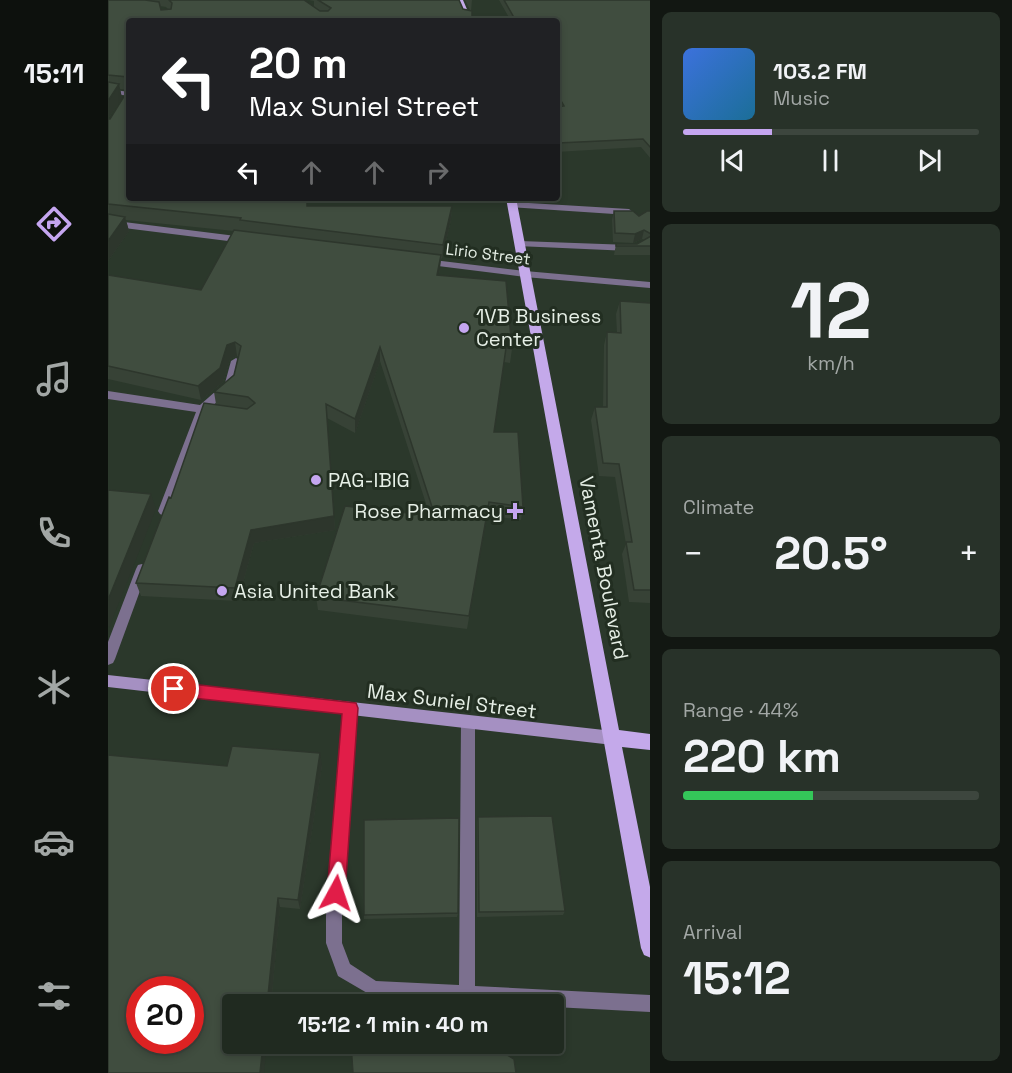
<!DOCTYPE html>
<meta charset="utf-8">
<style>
:root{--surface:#202a20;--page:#283229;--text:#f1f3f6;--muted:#a2a7a5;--line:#3d463e;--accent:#c5a6f0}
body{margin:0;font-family:"Space Grotesk",sans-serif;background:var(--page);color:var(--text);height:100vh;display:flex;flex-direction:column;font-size:22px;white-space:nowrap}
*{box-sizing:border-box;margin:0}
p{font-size:20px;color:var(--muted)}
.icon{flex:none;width:33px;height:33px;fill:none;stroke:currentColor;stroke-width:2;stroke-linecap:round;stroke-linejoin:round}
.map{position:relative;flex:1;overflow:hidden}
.sheet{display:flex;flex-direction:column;gap:12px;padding:12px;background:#121712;width:362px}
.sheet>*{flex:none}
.hud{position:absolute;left:18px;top:18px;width:434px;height:183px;border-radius:6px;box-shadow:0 3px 9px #0003,0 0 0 2px var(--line);background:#202124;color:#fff;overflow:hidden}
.speed{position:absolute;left:18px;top:976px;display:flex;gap:12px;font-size:30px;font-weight:700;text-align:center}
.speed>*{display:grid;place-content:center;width:78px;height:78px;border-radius:50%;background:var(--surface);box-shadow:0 3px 9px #0003,0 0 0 2px var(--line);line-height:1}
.speed .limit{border:9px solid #d22;background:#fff;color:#111}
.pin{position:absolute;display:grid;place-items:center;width:51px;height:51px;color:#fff;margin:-26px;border:3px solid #fff;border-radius:50%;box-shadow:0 2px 6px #0007}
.me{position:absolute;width:66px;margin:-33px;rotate:5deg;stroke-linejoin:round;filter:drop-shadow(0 0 4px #0008)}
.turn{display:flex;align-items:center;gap:21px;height:126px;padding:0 24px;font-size:27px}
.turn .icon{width:78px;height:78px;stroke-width:2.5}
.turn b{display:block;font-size:42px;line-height:51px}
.lanes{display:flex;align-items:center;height:57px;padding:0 24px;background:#0003;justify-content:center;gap:30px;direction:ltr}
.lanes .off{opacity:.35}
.big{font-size:45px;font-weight:700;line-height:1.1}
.sheet .tile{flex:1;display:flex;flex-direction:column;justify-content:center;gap:9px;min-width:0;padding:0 21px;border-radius:9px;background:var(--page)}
.sheet .dial{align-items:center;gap:0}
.dial b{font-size:78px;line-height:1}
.song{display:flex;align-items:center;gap:18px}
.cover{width:72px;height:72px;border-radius:9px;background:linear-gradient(135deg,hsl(220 70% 55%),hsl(200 70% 35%))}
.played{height:6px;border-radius:3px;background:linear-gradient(90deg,var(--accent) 30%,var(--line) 30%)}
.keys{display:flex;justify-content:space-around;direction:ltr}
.heat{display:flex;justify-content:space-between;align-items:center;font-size:33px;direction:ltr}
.charge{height:9px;border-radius:4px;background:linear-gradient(90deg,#34c759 44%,var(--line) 0)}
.trip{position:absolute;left:114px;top:994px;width:342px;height:60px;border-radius:6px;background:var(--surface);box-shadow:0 3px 9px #0003,0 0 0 2px var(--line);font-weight:700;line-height:60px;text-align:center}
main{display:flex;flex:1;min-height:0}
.dock{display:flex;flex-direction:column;width:108px;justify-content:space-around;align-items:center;background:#0d110d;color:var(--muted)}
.dock .icon{width:42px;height:42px}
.dock .active{color:var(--accent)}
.dock b{font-size:27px;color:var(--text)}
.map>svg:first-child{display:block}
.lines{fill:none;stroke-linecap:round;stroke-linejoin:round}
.lane{fill:#7c708f;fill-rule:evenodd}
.street{fill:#7c708f;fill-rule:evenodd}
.secondary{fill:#a590c2;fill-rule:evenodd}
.primary{fill:#c4a9ea;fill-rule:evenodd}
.wall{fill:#374236;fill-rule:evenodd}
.shaded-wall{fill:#2d362c}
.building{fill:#404d3f;stroke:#2d362c;stroke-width:1.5;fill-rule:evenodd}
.route{fill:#e11d48;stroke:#92132f;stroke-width:1.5}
.poi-dot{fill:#c5a6f0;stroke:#222e21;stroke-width:2}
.labels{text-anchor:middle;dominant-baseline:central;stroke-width:6;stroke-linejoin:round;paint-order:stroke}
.far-street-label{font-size:16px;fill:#e6efe6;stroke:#222e21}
.poi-label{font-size:20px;fill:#e6efe6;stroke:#222e21;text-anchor:start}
.street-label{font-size:20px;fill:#e6efe6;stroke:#222e21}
</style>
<main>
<nav class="dock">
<b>15:11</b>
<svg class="icon active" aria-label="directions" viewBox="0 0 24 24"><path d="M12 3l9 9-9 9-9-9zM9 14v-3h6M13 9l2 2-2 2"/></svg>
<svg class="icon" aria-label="music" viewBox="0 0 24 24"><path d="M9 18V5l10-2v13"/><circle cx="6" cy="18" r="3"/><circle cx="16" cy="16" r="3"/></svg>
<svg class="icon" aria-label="phone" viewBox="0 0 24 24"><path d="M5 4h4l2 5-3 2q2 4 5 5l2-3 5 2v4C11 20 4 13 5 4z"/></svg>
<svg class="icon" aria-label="climate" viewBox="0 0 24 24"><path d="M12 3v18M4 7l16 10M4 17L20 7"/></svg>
<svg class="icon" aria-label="car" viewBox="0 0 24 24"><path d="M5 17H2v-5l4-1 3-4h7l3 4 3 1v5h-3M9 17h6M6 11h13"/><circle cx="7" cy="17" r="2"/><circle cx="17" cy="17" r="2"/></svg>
<svg class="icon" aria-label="filters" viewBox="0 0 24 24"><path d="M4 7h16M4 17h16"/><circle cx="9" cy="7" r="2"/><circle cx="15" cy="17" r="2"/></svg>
</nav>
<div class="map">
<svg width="543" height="1073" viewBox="0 0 543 1073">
<rect width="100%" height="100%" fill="#2b382b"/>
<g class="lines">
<path class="lane" d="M404,202L521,209L525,212L521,215L401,207V203Z
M412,241L522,245L526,248L522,251L409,246V242Z
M128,358L133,361L126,388L103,407L105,410L104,413H98L62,511L56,516L52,514L50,511L88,412L0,399V391L92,405L117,383L123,361Z
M34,564L38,565L40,569L7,659L5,663L0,665V642L28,569L30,565Z
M242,702L247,704L249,708L234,916V943L242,964L268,981L351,985L353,723L355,718L360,717L365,718L367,723V986L543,995V1012L446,1007V1005H405L266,997L230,976L218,943V916L235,708L237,704Z"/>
<path class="street" d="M0,89L21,92V96L0,93Z
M0,220L136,237L140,240L136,243L0,226Z
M317,259L417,271L543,282V288L417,277L314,264V260Z"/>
<path class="secondary" d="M0,675L505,731L510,733L512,738L510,743L505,745L0,687Z"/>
<path class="primary" d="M347,0H355L364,21H356Z
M398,198H408L511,730L543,734V750L514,747L543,892V958L536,955L533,948Z"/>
</g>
<path class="wall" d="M0,0H196L206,7V1L201,0H351L355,9L362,10L357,0H364L363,11L21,198H199V206H344L343,220L334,259L333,258L331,275L404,349L402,363L396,362L386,432L415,507L413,520L379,515L359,629L210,610L208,597L322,516L272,361L247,433L219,418L227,530L146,543L130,601L33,596L28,583L63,498L108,404L106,392L126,375L130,357L129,356L122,359L115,382L93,400L0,379V275L93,290L126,231L18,220L21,231L0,261ZM52,6L58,7L60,9L53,10ZM12,89L20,90L2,119H0L14,98Z
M391,0H543V159L533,147L448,152V107H451L448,103V21H403Z
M506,211L531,216L543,211V255H506L508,244H529L536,240L534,239L525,243L505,242L504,220Z
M512,301L543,303V603L521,602L514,554L518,544L507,477L491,476L483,420L487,407H495L496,345L499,332L509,333L508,314Z
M214,765L192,909L172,907L163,1005H124L119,766Z
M370,817L457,911L455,915L369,917V822Z
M256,820L350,913L349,917L256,919Z"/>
<path class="shaded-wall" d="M11,84L14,98L0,119V101Z
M344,206L343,220L334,259L335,245Z
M17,217L21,231L0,261V241Z
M536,230L534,239L525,243L527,234Z
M333,255L332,269L328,289L329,275Z
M127,342L129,356L122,359L115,382L93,400L90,386L119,345Z
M272,347V361L247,433V419Z
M43,494L48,509L1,628L0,626V600Z
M226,516L227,530L146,543L130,601L127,588L143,530Z
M212,753L214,765L192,909L190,900Z
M170,898L172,907L163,1005H159Z
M155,1044H159L156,1073H152Z"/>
<path class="building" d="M0,0H37L51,2L53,10L63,9L64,3L61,0H196L212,11H220L223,8L210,0H351L355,9L364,11V21H21V198H199V206H344L335,245L132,220L133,218L0,204V119H2L20,90V77L0,75Z
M396,0H543V148L535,139L450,143L448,141V107L456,106L448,92V21H408Z
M0,82L11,84L0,101Z
M506,211H525L531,216L539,211H543V234L536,230L527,234L507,233Z
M0,214L17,217L0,241Z
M126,230L333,255L329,275L398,281L404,349L398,348L386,432H410L415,507L381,502L361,616L208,597L237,506L327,516L272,347L247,419L218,404L226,516L143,530L127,588L28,583L61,497L63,498L96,403L139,409L147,403L140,397L106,392L126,375L133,346L127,342L119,345L112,368L90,386L0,366V275L93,290Z
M543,236V246H508V244H529Z
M512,301L543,303V590H526L518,542H524L511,464L495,463L487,407H499V332L513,333Z
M0,490L43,494L0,600Z
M124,746L212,753L190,900L170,898L159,1005H124V1044H155L152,1073H0V755L119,766ZM32,990H82V1041H32Z
M444,816L457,911L371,912L370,817Z
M351,818L350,913L256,915V820Z
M243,1044H381L406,1059L408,1073H245Z"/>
<path class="route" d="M66,682L248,703L250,708L237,893L234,899L228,902L221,899L219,893L234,714L66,696L61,694L58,689L61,684Z"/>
<g class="poi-dot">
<circle cx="356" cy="328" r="6"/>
<circle cx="208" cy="480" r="6"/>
<path d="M404 502h6v6h6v6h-6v6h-6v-6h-6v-6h6z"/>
<circle cx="114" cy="591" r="6"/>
</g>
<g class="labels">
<g class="far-street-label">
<text transform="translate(380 254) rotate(7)">Lirio Street</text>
</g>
<g class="poi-label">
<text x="368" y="316">1VB Business<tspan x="368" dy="23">Center</tspan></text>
<text x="220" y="480">PAG-IBIG</text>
<text x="395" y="511" text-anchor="end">Rose Pharmacy</text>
<text x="126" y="591">Asia United Bank</text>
</g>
<g class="street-label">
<text transform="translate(496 568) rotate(79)">Vamenta Boulevard</text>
<text transform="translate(344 701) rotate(7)">Max Suniel Street</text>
</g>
</g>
</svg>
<div class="speed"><div class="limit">20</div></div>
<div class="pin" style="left:66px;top:689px;background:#d93025"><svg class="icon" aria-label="arrive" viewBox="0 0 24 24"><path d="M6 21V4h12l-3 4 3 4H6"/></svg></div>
<svg class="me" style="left:228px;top:893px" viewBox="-20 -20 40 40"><path d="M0-17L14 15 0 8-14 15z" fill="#e11d48" stroke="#fff" stroke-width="4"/></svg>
<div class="trip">15:12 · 1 min · 40 m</div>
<div class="hud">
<div class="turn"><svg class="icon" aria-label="left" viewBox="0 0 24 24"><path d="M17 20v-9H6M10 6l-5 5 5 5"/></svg><div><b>20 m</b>Max Suniel Street</div></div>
<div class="lanes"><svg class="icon" aria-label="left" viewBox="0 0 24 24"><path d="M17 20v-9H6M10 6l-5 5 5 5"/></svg><svg class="icon off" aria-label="ahead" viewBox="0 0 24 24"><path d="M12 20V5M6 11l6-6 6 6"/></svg><svg class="icon off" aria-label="ahead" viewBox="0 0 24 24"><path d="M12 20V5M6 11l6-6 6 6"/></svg><svg class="icon off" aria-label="right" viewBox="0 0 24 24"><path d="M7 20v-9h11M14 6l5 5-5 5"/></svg></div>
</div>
</div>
<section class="sheet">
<div class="tile">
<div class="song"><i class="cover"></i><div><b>103.2 FM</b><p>Music</p></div></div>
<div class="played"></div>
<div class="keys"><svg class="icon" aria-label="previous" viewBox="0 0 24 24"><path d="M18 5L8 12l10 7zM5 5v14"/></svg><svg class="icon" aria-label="pause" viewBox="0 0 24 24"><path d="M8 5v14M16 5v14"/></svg><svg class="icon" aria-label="next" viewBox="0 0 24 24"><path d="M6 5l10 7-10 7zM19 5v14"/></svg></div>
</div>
<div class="tile dial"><b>12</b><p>km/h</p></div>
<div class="tile"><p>Climate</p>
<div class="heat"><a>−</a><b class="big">20.5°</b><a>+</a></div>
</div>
<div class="tile"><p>Range · 44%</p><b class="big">220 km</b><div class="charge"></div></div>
<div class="tile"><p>Arrival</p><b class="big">15:12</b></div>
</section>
</main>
